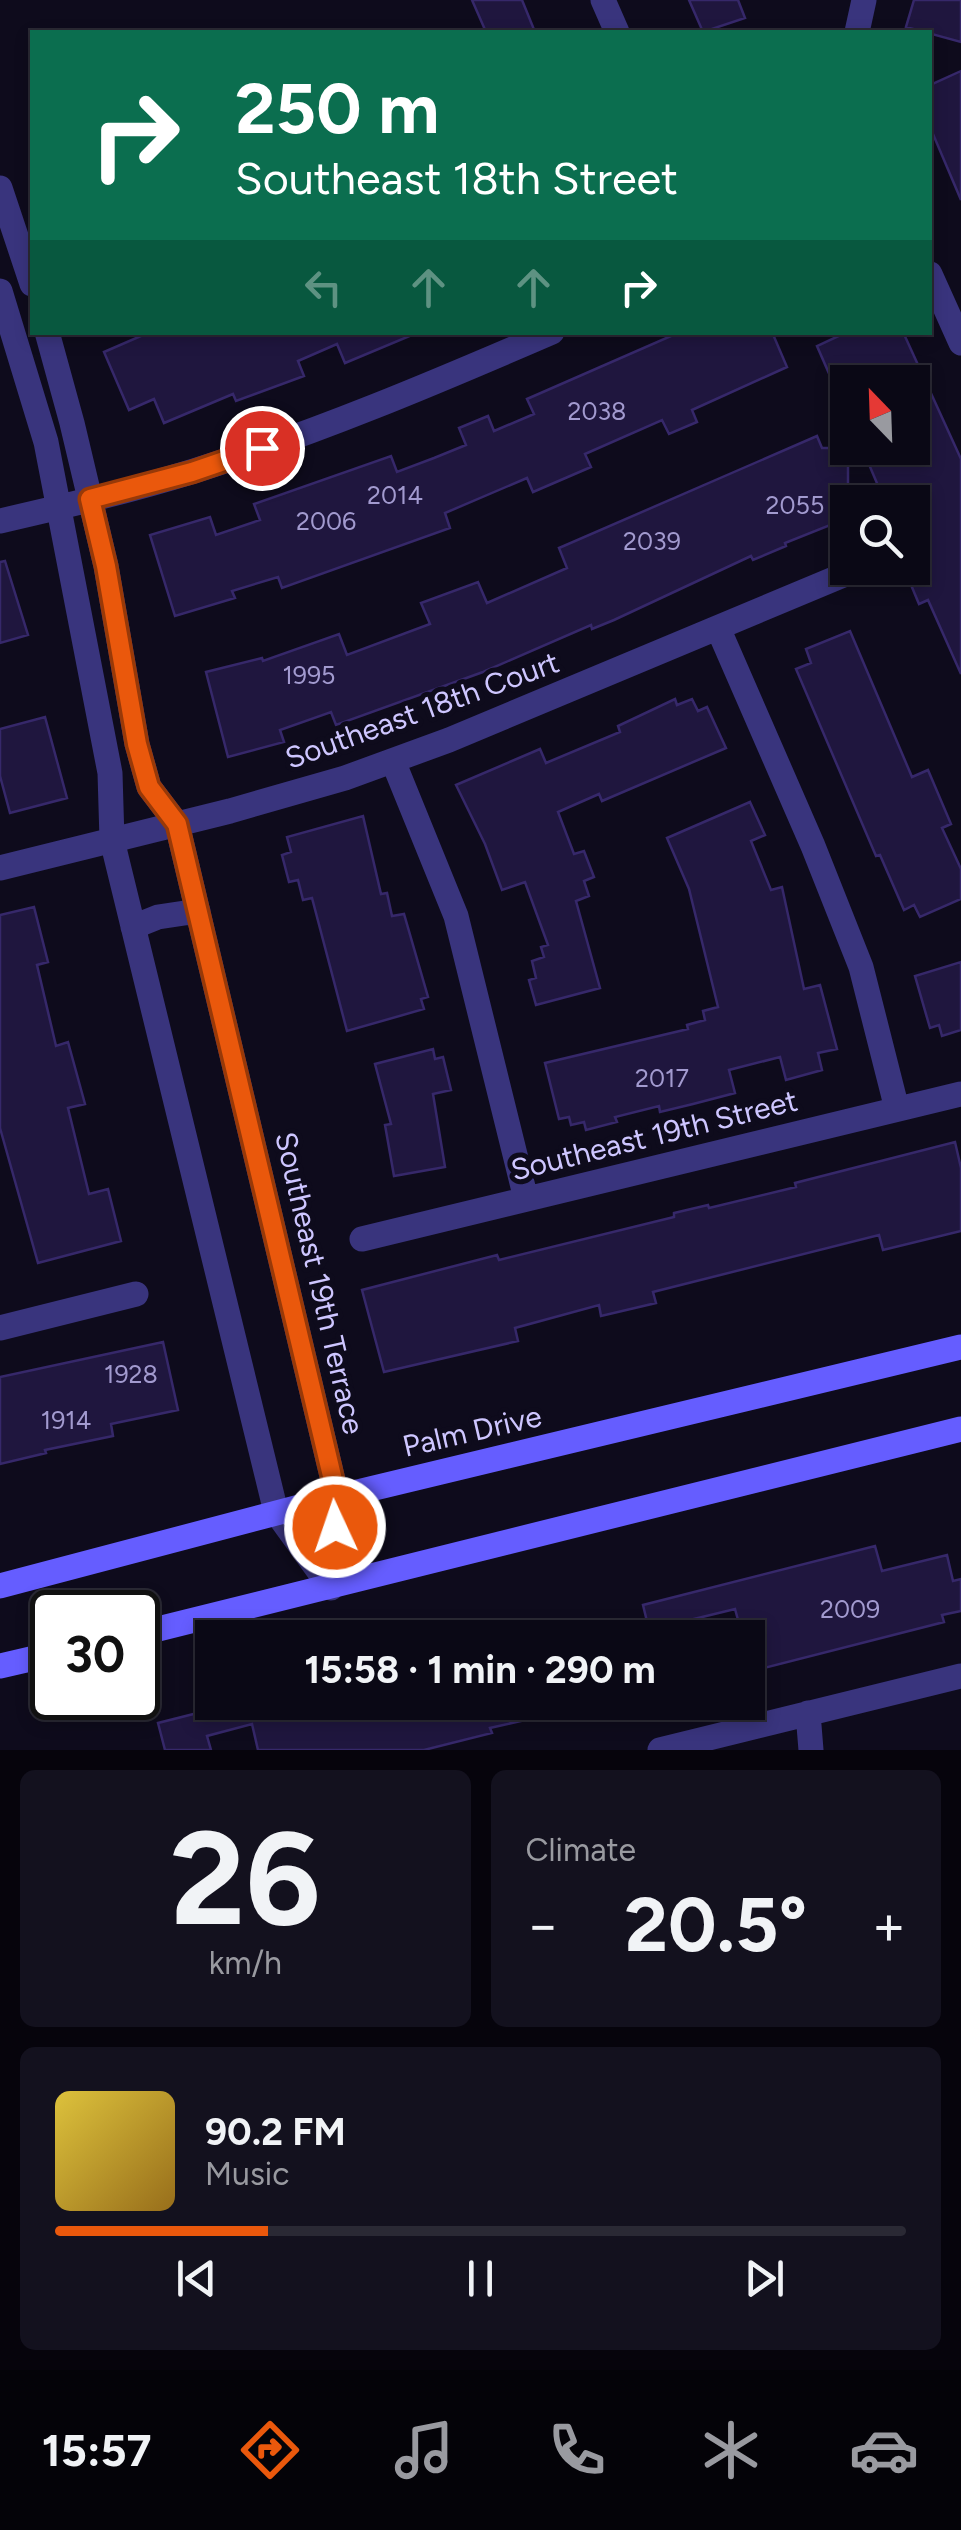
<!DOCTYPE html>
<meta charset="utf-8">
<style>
:root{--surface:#0a0815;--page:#13111e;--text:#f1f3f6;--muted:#999aa0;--line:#2a2934;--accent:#ea580c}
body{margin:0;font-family:Figtree,sans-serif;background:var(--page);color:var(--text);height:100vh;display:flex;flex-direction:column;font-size:38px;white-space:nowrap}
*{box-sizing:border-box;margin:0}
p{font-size:32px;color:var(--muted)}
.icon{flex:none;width:55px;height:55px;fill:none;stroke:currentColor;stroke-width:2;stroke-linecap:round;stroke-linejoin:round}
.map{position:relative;height:1750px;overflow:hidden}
.details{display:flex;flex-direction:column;gap:20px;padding:20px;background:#06040c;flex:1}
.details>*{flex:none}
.guide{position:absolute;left:30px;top:30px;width:902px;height:305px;border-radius:0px;box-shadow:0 5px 15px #0003,0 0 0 2px var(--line);background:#0b6e4f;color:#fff;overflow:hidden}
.needle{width:65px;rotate:337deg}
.buttons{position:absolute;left:830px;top:365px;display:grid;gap:20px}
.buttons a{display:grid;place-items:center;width:100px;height:100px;border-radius:0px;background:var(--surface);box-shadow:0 5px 15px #0003,0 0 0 2px var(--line);font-size:50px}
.speed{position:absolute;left:30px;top:1590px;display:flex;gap:20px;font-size:50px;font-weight:700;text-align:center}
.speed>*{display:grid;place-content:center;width:130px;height:130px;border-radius:50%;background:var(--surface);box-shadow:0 5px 15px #0003,0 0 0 2px var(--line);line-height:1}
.speed .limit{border:5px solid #111;border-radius:15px;background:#fff;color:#111}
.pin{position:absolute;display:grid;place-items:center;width:85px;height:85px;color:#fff;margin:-42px;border:5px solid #fff;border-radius:50%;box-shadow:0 2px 10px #0007}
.me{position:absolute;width:110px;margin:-55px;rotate:357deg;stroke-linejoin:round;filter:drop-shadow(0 0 8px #0008)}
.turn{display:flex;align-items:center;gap:35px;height:210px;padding:0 40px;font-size:45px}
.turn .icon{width:130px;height:130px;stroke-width:2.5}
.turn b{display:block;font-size:70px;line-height:85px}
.lanes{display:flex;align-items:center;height:95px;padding:0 40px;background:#0003;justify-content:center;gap:50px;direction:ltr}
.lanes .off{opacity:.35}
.big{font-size:75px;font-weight:700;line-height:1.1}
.details .tile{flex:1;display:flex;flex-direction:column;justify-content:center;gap:15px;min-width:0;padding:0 35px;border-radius:15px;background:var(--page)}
.details .dial{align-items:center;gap:0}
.dial b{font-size:130px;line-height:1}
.song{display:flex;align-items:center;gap:30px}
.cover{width:120px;height:120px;border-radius:15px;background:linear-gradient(135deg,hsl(50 70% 55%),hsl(40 70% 35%))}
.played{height:10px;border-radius:5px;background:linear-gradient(90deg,var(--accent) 25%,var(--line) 25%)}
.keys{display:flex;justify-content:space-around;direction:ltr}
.heat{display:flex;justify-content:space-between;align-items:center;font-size:55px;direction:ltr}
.details .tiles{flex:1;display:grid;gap:20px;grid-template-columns:1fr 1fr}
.tile:last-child{grid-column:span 2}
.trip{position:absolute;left:195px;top:1620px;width:570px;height:100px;border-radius:0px;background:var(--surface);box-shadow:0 5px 15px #0003,0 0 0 2px var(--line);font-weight:700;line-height:100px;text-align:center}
.tabs{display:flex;height:160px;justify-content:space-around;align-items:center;background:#040308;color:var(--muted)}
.tabs .icon{width:70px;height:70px}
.tabs .selected{color:var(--accent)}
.tabs b{font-size:45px;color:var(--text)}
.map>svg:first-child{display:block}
.building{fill:#1f163e;stroke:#36286a;stroke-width:2.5}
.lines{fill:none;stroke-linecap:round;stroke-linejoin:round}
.street{stroke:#39347d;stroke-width:25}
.secondary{stroke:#655dff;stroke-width:25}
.route-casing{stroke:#983908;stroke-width:25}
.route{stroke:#ea580c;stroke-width:18}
.labels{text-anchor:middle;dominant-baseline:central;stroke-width:10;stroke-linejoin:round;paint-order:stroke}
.number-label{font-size:25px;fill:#a29acf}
.street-label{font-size:30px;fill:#cec6ff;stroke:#0e0b1c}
</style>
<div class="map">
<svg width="961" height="1750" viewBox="0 0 961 1750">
<rect width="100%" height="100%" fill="#0e0b1c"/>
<path class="building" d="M472,0H522L535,32H486Z
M689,0H738L745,18L703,32Z
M914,0H961V42L906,27Z
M961,71V200L930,127V85Z
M150,332H417V333L345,363L337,344L298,361L304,376L236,401L233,394L164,423L154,399L129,410L104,352Z
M680,332H772L787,367L692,410L697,422L669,434L662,420L585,454L591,467L533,492L527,478L445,513L450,528L282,588L278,577L232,591L235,598L175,616L150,535L210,517L216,535L260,520L254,504L391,456L397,472L434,458L466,445L459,428L488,416L494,431L534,414L527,399Z
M847,332H903L961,459V674L928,600L919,604L904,568H912V502H885L862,448H912V382H848V417L817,346Z
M817,436L822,448H848V518L785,543L786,546L753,560L751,556L614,620L592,629L591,625L483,672L336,725L331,712L280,730L284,742L228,757L206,672L262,658L263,661L339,634L347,655L430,624L421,603L478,582L487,603L567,568L559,548Z
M5,561L28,635L0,643V562Z
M850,631L912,777L928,770L951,824L942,828L961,869V899L920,917L914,905L904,910L880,855L876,856L796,669L811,663L806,649Z
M675,699L677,705L692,699L698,711L707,707L726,748L602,801L599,794L558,812L574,854L584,851L594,877L584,881L589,896L576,901L600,988L536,1005L529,980L536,978L532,961L544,957L541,947L548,945L525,882L502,890L485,844L456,785L540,749L546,763L620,732L618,726Z
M45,717L67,798L10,813L0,776V729Z
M750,802L765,835L751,841L771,890L782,887L804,989L820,985L837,1049L818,1053L822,1070L786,1080L780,1057L729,1070L735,1093L693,1104L660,1112L659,1106L615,1117L617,1122L586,1130L584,1122L571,1125L569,1117L559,1119L545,1063L688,1029L687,1025L705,1020L703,1011L718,1007L689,889L667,838Z
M363,816L381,894L387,893L392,916L404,914L428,997L421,999L424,1009L347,1031L312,898L303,900L298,880L289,882L282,855L291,852L287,837Z
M34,907L48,962L37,965L56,1046L68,1042L85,1104L68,1108L89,1194L108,1189L121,1241L38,1263L0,1128V915Z
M961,962V1030L942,1036L939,1025L930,1028L915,976Z
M433,1049L435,1059L443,1057L451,1090L433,1094L445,1167L394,1176L385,1125L391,1124L375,1064Z
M955,1142L961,1168V1231L883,1250L879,1235L653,1292L656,1303L601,1316L599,1305L515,1328L518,1341L384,1372L362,1290L497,1255L499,1260L674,1217V1213L708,1205L709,1208L796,1187L795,1183Z
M163,1342L178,1410L111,1424L113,1436L45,1450L46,1453L0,1464V1377Z
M875,1546L882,1571L947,1555L953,1581L961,1579V1611L942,1615L944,1622L752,1671L748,1638H743L735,1609L690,1620L695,1638H651L643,1605Z
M241,1702H559L560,1712L490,1728L492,1733L424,1750H258L252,1724L207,1736L211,1750H165L158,1723Z"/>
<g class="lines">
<path class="street" d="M603,0L617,32
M857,32L864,0
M0,188L32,284
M930,274L961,343
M0,291L46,442L110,773L112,840L276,1512L331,1588
M47,332L72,423L106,566L137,744L149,787L177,824L337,1497L331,1588
M0,521C65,506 130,491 194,471C316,433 434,383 552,332
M718,628L813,846L861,967L897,1109
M393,761L456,916L526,1199
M0,868L230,811L345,778L449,740L853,571
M133,927L158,917L198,911
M362,1239L961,1094
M0,1328L136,1294
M808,1713L811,1750
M660,1750L961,1676"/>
<path class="secondary" d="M0,1586L337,1497L961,1347
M138,1634L961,1429
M0,1666L52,1654"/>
</g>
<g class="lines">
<g class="route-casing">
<path id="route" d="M262,448L192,472L90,499L106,566L137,744L149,787L177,824L337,1497L335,1527"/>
</g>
<use href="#route" class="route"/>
</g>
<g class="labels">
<g class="number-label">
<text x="597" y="411">2038</text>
<text x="395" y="495">2014</text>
<text x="795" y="505">2055</text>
<text x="326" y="521">2006</text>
<text x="652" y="541">2039</text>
<text x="309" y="675">1995</text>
<text x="662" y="1078">2017</text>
<text x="131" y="1374">1928</text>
<text x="66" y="1420">1914</text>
<text x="850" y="1609">2009</text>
</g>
<g class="street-label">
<text transform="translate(422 710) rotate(-20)">Southeast 18th Court</text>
<text transform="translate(654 1135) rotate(-14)">Southeast 19th Street</text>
<text transform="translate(320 1283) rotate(77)">Southeast 19th Terrace</text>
<text transform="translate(472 1431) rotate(-13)">Palm Drive</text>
</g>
</g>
</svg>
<div class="buttons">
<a><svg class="needle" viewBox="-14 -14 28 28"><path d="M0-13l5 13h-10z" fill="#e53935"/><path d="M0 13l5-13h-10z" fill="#999aa0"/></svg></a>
<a><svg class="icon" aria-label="search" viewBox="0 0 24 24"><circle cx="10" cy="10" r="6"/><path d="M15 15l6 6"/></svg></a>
</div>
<div class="speed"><div class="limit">30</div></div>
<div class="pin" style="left:262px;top:448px;background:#d93025"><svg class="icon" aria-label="arrive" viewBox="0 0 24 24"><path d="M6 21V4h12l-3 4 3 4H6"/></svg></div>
<svg class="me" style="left:335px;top:1527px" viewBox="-20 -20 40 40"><circle r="17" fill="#ea580c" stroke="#fff" stroke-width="3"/><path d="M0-11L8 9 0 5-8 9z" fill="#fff"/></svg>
<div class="trip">15:58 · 1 min · 290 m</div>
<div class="guide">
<div class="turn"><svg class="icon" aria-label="right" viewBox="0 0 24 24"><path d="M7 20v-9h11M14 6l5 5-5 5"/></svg><div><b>250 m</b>Southeast 18th Street</div></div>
<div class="lanes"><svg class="icon off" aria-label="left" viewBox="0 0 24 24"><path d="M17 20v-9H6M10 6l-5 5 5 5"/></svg><svg class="icon off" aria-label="ahead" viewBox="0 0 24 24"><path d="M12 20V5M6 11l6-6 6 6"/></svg><svg class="icon off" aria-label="ahead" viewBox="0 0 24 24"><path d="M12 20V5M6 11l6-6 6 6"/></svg><svg class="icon" aria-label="right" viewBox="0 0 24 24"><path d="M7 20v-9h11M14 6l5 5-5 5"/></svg></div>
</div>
</div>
<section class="details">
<div class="tiles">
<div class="tile dial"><b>26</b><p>km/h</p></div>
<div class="tile"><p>Climate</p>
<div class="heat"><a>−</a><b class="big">20.5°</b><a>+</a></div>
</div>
<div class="tile">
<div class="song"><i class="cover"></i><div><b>90.2 FM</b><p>Music</p></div></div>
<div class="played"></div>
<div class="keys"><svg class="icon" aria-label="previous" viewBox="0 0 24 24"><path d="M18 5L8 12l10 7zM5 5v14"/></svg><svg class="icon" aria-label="pause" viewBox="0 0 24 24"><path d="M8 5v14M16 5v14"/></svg><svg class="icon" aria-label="next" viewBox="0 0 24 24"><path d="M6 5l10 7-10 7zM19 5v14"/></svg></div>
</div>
</div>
</section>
<nav class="tabs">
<b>15:57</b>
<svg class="icon selected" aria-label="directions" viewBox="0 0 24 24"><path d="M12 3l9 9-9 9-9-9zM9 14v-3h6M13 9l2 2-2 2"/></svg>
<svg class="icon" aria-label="music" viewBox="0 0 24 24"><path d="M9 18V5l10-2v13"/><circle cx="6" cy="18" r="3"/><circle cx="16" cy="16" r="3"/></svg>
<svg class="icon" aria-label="phone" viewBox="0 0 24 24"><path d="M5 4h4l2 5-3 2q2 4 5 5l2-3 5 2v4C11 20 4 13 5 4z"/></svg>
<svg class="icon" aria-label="climate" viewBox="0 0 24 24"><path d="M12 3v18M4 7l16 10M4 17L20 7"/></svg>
<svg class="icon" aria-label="car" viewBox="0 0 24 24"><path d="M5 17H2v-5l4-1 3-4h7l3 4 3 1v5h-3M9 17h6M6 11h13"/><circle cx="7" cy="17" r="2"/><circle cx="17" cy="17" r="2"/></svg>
</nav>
